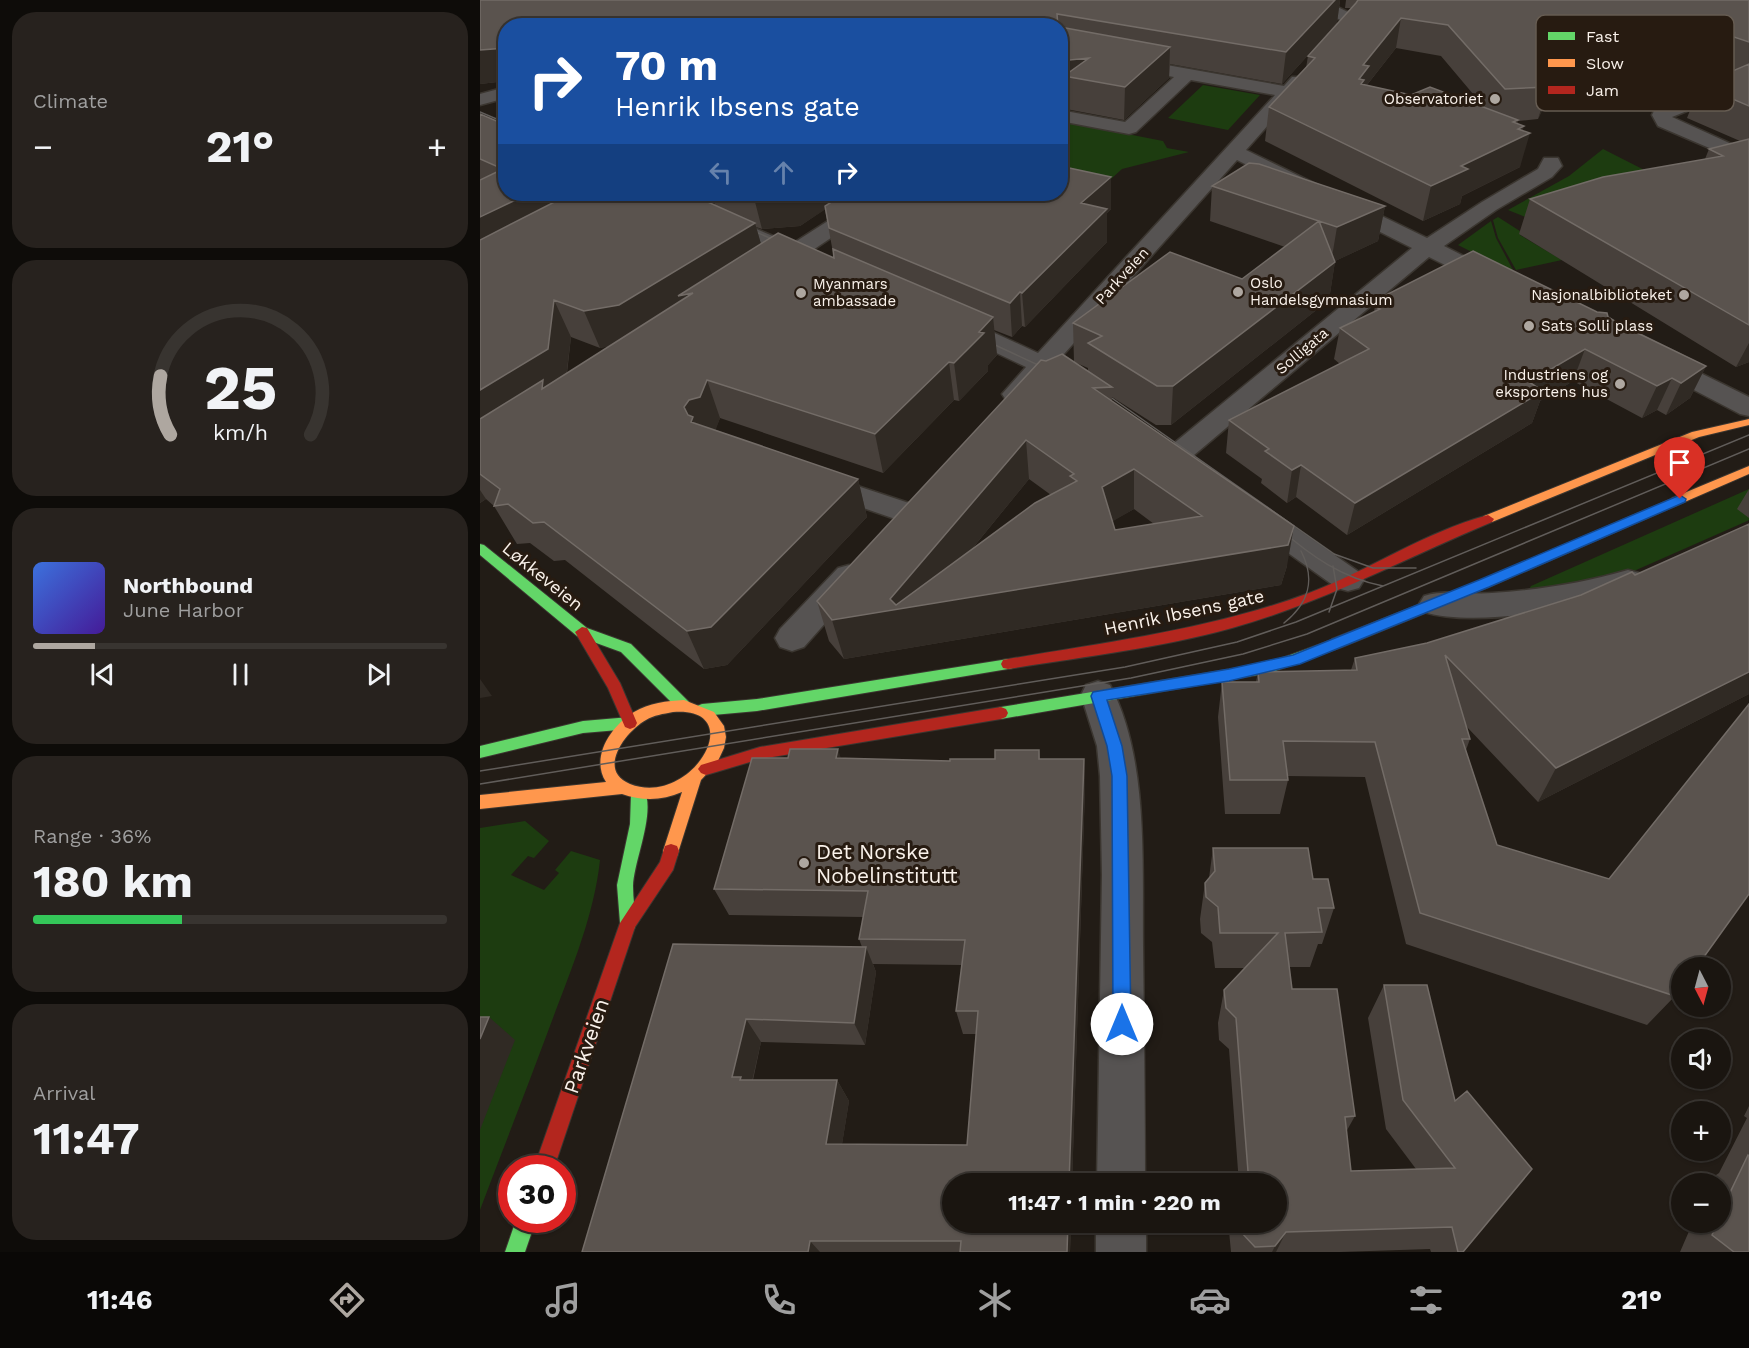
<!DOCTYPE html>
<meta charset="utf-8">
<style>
:root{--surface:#1a1510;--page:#27221e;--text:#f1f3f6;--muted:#9f9f9f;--line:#383430;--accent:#aea7a0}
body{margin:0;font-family:"Work Sans",sans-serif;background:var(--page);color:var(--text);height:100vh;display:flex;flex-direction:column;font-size:22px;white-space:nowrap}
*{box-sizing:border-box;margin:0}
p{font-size:20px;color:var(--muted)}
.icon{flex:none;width:33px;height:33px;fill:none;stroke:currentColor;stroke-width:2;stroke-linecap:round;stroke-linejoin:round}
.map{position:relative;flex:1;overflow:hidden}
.panel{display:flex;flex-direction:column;gap:12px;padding:12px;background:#0e0c09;width:480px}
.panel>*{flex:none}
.guide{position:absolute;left:18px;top:18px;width:570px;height:183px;border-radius:24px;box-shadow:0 2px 4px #0004,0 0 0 2px var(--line);background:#1a4fa0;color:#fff;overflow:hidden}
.needle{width:39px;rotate:174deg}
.controls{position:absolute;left:1191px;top:957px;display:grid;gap:12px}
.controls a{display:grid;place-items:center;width:60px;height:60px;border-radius:50%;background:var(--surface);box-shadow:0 2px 4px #0004,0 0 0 2px var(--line);font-size:30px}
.speed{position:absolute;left:18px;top:1155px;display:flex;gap:12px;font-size:30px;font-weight:700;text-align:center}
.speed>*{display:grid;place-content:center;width:78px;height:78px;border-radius:50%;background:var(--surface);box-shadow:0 2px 4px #0004,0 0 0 2px var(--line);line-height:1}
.speed .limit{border:9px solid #d22;background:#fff;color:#111}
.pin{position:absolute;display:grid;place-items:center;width:51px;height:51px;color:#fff;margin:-62px -26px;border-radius:50% 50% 50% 0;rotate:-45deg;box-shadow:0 0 6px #0007}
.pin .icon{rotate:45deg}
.me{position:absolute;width:66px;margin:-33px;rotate:0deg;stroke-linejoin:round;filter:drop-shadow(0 0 4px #0008)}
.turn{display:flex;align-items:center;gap:21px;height:126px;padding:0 18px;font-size:27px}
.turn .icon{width:78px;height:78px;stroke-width:2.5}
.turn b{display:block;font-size:42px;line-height:51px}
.lanes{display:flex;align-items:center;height:57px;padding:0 18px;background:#0003;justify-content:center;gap:30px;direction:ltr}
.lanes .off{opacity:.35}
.big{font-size:45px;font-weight:700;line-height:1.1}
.panel .card{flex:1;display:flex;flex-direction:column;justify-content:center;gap:9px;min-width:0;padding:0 21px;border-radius:24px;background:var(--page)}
.panel .dial{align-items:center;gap:0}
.dial svg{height:156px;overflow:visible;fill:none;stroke:var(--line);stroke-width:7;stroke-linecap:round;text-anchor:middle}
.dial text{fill:var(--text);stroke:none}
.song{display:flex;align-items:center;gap:18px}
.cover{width:72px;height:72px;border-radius:9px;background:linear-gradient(135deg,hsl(220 70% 55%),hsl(260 70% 35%))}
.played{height:6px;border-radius:3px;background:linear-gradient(90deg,var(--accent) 15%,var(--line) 15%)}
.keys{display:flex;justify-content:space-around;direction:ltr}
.heat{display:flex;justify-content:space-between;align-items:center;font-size:33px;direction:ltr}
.charge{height:9px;border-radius:4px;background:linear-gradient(90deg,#34c759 36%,var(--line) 0)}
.trip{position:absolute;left:462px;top:1173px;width:345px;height:60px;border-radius:30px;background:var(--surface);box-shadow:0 2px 4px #0004,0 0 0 2px var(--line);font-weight:700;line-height:60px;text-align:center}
.dock{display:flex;height:96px;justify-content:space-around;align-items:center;background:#0a0806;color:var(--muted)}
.dock .icon{width:42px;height:42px}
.dock .selected{color:var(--accent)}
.dock b{font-size:27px;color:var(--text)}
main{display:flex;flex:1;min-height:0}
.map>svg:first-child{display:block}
.green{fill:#1d3c10}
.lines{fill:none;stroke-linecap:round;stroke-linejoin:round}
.street-casing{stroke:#3b3630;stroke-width:3}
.fast-casing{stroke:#3b3630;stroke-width:2}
.slow-casing{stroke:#3b3630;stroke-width:2}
.jam-casing{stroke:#3b3630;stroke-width:2}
.street{fill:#565352;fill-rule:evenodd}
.fast{fill:#63d668;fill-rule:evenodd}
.slow{fill:#ff974d;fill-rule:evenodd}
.jam{fill:#b3261e;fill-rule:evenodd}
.tram{stroke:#615d5a;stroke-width:1.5}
.wall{fill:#47403b;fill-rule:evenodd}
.shaded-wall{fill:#302a24}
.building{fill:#5a534e;stroke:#736c67;stroke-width:1.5;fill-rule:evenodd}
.route{fill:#1a73e8;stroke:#114b97;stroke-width:1.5}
.poi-dot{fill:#aea7a0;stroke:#271b11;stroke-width:2}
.labels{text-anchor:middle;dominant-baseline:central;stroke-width:6;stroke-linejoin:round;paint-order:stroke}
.far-poi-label{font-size:15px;fill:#faf2eb;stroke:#271b11;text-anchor:end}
.far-street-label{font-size:15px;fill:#faf2eb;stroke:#271b11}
.street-label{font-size:18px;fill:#faf2eb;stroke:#271b11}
.near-poi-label{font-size:21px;fill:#faf2eb;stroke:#271b11;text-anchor:start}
.near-street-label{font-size:21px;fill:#faf2eb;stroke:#271b11}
.key{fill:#271b11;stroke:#665c52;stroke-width:1.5}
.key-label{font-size:16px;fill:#faf2eb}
</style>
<main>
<section class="panel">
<div class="card"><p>Climate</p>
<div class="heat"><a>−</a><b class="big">21°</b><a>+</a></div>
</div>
<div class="card dial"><svg viewBox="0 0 100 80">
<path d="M14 69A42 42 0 1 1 86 69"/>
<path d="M14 69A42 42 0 0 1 9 39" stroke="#aea7a0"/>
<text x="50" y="56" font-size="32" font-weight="700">25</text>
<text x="50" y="72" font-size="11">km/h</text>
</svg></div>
<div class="card">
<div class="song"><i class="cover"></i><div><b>Northbound</b><p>June Harbor</p></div></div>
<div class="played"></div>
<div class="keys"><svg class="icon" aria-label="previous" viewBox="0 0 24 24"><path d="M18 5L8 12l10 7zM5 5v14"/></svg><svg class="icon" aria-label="pause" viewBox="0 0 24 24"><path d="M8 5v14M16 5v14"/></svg><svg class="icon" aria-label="next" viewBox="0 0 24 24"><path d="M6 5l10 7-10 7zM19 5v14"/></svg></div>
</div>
<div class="card"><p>Range · 36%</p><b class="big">180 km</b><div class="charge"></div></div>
<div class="card"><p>Arrival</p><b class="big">11:47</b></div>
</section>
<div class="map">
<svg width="1269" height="1252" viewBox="0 0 1269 1252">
<rect width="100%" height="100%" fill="#221c16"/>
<path class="green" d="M723,85L780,95L748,130L688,118Z
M581,121L683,141L687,148L709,152L642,169L609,199L581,192Z
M1123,149L1190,183L1068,226L1028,210L1089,176Z
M1018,217L1043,233L1040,235L1082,260L1036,270L1018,238L1013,220Z
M1011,221L1016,238L1033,270L1030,271L978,245Z
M1269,489V520L1265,522L1129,582L1052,594L1049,589L1051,586Z
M45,821L69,841L54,858L48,856L31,875L64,890L79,873L75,870L91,851L120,860C114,917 90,972 70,1026C47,1088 23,1149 0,1210V828Z"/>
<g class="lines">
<g class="street-casing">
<path id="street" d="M820,0H843L868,12L908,10L916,15L908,20L865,22L823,3Z
M580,46L804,86L812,77H824L827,81L824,85L766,150L947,238L1002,202L1058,169L1064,158H1078L1082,166L1072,177L1016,210L964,246L1023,276L1027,281L1023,286L1015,288L1007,286L949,257L707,461L697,464L687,461L683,455L687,449L932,248L757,160L576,363L588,371L592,376L588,381L579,384L564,378C552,391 545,404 526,400L522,394L546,367L464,328L461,323L464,318L473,316L482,318L558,353L795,95L711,80L656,132L649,134L580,121V110L645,122L694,77L580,56Z
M1269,75V86L1192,117L1269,152V165L1178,126L1172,115L1174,111Z
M26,87V98L0,105V94Z
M167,194H193L312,244L390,194H413L410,198L330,252L338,259L335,264L327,266L315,262L300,269L292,267L289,262L297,254L170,198Z
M1177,353L1186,356L1269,397V416L1260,414L1168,366L1164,361L1168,356Z
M341,474L438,506L442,513L438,520L427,523L331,490L327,483L331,476Z
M776,505L787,508L879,572L884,580L879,588L868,591L857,588L765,522L761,515L765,508Z
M369,565L380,568L385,576L380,584L324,647L312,651L300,647L295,638L300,629L358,568Z
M1148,570L1159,573L1164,581L1159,589C1108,608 996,628 944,612L939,604L944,596C965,589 990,595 1012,593C1058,590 1104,583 1148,570Z
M618,681L630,685C669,758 662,864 663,946C664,1025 665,1104 665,1184H617L622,875L620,776L617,746L601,695L606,685Z
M616,1222H666V1252H616Z"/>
</g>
<g class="fast-casing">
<path id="fast" d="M0,544L4,545L107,628L151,644L209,702L211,706L209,710H199L141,652L97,636L0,555Z
M857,638L862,639L864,643L862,647L789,673L521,719L516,717L514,713L516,709L521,707L788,663Z
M528,659L533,660L535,664L533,668L528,669L277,711L222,716L217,714L215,710L217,706L222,704L277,699Z
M150,717L155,719L157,723L155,727L150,729L103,733L0,758V746L103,721Z
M159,787L164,789C176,813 154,860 153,886C153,898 155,911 156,923L154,929L148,931L142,929L140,923L137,885L150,824L151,794L154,789Z
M36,1220H56L45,1252H25Z"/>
</g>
<g class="slow-casing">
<path id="slow" d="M1269,419V425L1219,437L1012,522H1004L1002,519L1004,516L1212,432Z
M1269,466V474L1200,504L1196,505L1190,501L1192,498Z
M204,700L234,712L244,726L246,737L244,748L237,763L221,780L197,856L191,858L185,856L183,851L202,792C182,801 162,801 142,794L0,809V795L126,782C110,757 131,726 154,712C169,703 187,701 204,700ZM193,712C271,706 212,808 150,784C116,770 146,731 166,720C174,715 183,714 193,712Z"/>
</g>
<g class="jam-casing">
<path id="jam" d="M1196,497L1202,501L1200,504L1009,587L862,647H852L850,643L852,639L999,581Z
M1008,515L1014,519L1012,522C926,558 842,603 752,628C681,648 601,657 528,669L523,668L521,664L523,660L528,659C629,642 732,629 829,593C890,570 945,532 1008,515Z
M102,627L107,628L140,683L157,723L155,727L150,729L145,727L128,688L95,632Z
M521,707L526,709L528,713L526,717L521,719L280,759L226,775L221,773L218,769L221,765L280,747Z
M191,844L197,846L199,851L193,870L155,927L74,1168H54L140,923L180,862L185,846Z"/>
</g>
<use href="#street" class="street"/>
<use href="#fast" class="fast"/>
<use href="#slow" class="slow"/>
<use href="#jam" class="jam"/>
<path class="tram" d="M0,112L26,123
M262,226L306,245
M500,338L571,371
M619,389L854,554L893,568H936
M800,529C831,556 862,578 903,586
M849,612L857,589L853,566
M804,623C829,603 836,580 821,551
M0,771L645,667L757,642L816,622L1269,435
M0,784L651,678L763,654L827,634L1269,449"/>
</g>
<path class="wall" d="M0,0H860L857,23L802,84L690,64L689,78L644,120L586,109L585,93H580V26H26V81L0,84Z
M866,0H1269V362L1256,367L1039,234L1050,199L1225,159L1229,149L1260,141L1207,118L1220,85L1251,71L1215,59L1121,87L1082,69L1058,119L1038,121L1037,124L1042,131L1040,167L982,196L980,204L943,221L785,141L789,107L826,68L828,56L872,8H865ZM916,48L961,56L1004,107L931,95L887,85Z
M0,114L26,125V194H580L631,209L627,213V242L545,327L542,326L532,337L514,330L517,355L508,365V371L479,401L474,400L403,473L240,418L235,430L378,479L387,517L247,665L224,669L85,560L74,561L50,543L37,544L14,506L6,499L0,503ZM345,209L354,258L281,244L276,227L282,229L320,226ZM91,337L120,348L129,346L87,373Z
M732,186L905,206L898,241L855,261L849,300L691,425H676L632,397V401L807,566L801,585L364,659L349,641L337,601L608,372V368L594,362L593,323L762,279L805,247L730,221ZM549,479L571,495L492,549ZM654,509L674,524L635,530L632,521Z
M896,300L1128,317L1226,366L1210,398L1186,415L1177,410L1162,418L1093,381L1060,401L1052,423L867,535L816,497L807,503L781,483L782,479L746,453L749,420L860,364L854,359L860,328L894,312Z
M1269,489V518L1257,509Z
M1269,524V694L1058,802L987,727L990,739L986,750L1017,845L1195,996L1167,1025L926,944L885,777L807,776L808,780L800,814H745L738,717L742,682H776L778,672L871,670L875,658L947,643L1101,595L1155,575Z
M559,750L560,759H604L605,788L592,1184H472V1222H591L590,1252H102L193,944L382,947L379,939L383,917L249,915L234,889L361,758L470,761L515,759ZM393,964L482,965L476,1011L483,1034H496L487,1145L362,1144L369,1101L357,1080H273L281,1042L385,1045L396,972Z
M733,848L833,879L854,908L842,944H838L830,967H809L812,989L875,1116L866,1132L871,1171L936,1169L906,1129L888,1018L904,985L975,1101L983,1252H951L950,1249L860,1252H751L749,1231L751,1222H796V1184H759L749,1049L739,1040L738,1023L744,990L765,968H735L732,942L721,933L720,919L725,883L729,878Z
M1269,1106V1252H1200L1213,1222H1240V1184H1230L1233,1177L1239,1173L1267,1118L1264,1116Z"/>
<path class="shaded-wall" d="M855,0H860L857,23L802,84L806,52Z
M921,18L916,48L886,86L884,98L879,79L883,65Z
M1227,28L1215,59L1121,87L1132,55Z
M1092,38L1082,69L1058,119L1068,87Z
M690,47L689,78L644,120L645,87Z
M26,48V81L0,84V50Z
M609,58L584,76L585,93H580V61Z
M1038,120L1032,142L1038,129L1044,126L1041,138L1050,133L1040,167L982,196L980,204L943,221L951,186L981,166L1033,122Z
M631,177V209L627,213V242L545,327L542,293L601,203Z
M48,194H128L0,261V217Z
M273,194H387L346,209L320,226L282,229Z
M233,198L243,233L221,199Z
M905,206L898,241L851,263L857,227Z
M275,223L285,258L154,342L120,348L104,311Z
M855,262L849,300L691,425L693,386Z
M540,292L542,326L532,337L530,303Z
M74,300L91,337L85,386L0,440V390Z
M513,317L517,355L508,365V371L479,401L474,363L499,332Z
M1269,343V362L1256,367Z
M1105,349L1093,381L1060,401L1052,423L867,535L875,503L1049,382Z
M469,362L474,400L403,473L395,434Z
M1226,366L1210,398L1186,415L1201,383Z
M1192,378L1177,410L1162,418L1177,386Z
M227,380L240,418L225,460L204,407Z
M546,440L549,479L447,604L814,526L807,566L801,585L364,659L352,620L410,599Z
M821,465L816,497L807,503L812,470Z
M654,469V509L623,527L622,487Z
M378,479L387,517L247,665L224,669L207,631Z
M0,490L6,499L0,503Z
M1269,672V694L1058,802L1076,768Z
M0,679L12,696L0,698Z
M358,749L367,778L356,758Z
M604,759L605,788L592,1184H589Z
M386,947L396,972L385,1045L374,1023Z
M9,1017L35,1040L0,1130V1039Z
M266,1019L281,1042L270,1090L252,1077Z
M357,1080L369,1101L359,1163L346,1144Z
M588,1222H591L590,1252H587Z
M806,1232L796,1252H792L795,1246Z
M330,1241L340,1252H328Z"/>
<path class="building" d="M0,0H855L806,52L577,14L578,26H26V48L0,50Z
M878,0H1269V42L1227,28L1132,55L1092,38L1068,87L1025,89L968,25L921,18L883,65L889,66L879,79L884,80L881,84L931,95L950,87L1038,120L1033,122L1044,126L1038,129L1050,133L981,166L988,169L951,186L789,107L835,58L828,56L876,3Z
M580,27L690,47L645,87L584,76L609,58L580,61Z
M1269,64V106L1220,85Z
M0,114L26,125V194H48L0,217V180L23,169L0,159Z
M1269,139V325L1050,199L1123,177L1243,156L1229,149Z
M769,163L779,164L905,206L857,227L732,186Z
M580,166L631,177L601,203L627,209L542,293L540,292L530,303L349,228L345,206L364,194H580Z
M90,194H223L233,198L221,199L275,223L139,305L104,311L74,300L68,349L0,390V240Z
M839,221L855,262L693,386H677L608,343L622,336L593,323L690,252L762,279Z
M298,233L354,258L353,249L513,317L499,332L504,333L474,363L469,362L395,434L227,380L220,397L209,400L204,407L208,415L213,417L211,422L378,479L231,627L207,631L64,522L53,523L28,504L14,506L20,489L0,474V419L63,380L62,389L213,293L198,296Z
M993,251L1117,312L1127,313L1128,317L1141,325L1226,366L1201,383L1192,378L1177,386L1105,349L1049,382L1063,391L875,503L821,465L812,470L785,451L789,449L749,420L889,349L860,328L900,309L896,307L903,304L896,300Z
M582,354L632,387L613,388L814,526L808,545L352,620L337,601L561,360L566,361ZM546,440L594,474L590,476L597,481L555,503L416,605L410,599ZM654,469L722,516L635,530L622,487Z
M1269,524V672L1076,768L965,655L990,739H982L1017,845L1129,879L1269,704V894L1216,968H1202V987L1195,996L940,913L895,742L803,741L808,780H750L742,682H779L778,672L877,670L875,658L947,643L1101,595L1152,572L1155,575Z
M310,749H358L356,758L470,761V759H515V750H559V759H604L589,1184H472V1222H588L587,1252H480L481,1241H330L328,1252H102L193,944L386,947L374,1023L266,1019L252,1077H261L260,1080H357L346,1144L487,1145L498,1011H476L485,940L379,939L388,891L234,889L272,758H308Z
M733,848H828L833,879H848L854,908H838L842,932L805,933L812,989H857L875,1116L865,1117L871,1171L975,1168L923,1100L904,985H947L975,1101L987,1091L1052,1169L983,1252H978L972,1227L806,1232L795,1246L775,1247L759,1230L758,1222H796V1184H769L756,1018L746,1008L744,990L798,933H740L738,907L726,897L725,883L735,871Z
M0,1017H9L0,1039Z
M1268,1155L1269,1156V1252H1254L1232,1235L1238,1222H1240V1218L1248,1202L1246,1201Z"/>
<path class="route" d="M1200,495L1206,499L1205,502L1009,587L820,664L749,681L627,700L642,746L647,776L651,1024L648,1030L642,1033L635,1030L633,1024L632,776L627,746L611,696L613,692L749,669L813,655L999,580Z"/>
<g class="poi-dot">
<circle cx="1015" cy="99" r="6"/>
<circle cx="758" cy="292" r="6"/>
<circle cx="321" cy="293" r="6"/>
<circle cx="1204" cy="295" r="6"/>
<circle cx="1049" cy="326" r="6"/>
<circle cx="1140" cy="384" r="6"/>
<circle cx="324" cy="863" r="6"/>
</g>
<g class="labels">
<g class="far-poi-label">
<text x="1003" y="99">Observatoriet</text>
<text x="770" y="283" text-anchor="start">Oslo<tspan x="770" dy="17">Handelsgymnasium</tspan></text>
<text x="333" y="284" text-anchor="start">Myanmars<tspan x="333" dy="17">ambassade</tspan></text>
<text x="1192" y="295">Nasjonalbiblioteket</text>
<text x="1061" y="326" text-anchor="start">Sats Solli plass</text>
<text x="1128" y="375">Industriens og<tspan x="1128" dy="17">eksportens hus</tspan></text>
</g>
<g class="far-street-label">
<text transform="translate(642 276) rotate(-48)">Parkveien</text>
<text transform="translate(822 351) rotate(-40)">Solligata</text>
</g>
<g class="street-label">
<text transform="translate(63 576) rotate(39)">Løkkeveien</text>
<text transform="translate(704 612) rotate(-12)">Henrik Ibsens gate</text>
</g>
<g class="near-poi-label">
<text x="336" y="851">Det Norske<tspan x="336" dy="24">Nobelinstitutt</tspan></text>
</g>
<g class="near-street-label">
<text transform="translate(106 1046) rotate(-71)">Parkveien</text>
</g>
</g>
<rect x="1056" y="15" width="198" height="96" rx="9" class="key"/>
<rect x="1068" y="32" width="27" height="8" fill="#63d668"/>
<rect x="1068" y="59" width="27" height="8" fill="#ff974d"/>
<rect x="1068" y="86" width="27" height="8" fill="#b3261e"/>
<g class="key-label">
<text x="1106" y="42">Fast</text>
<text x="1106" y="69">Slow</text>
<text x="1106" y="96">Jam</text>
</g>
</svg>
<div class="controls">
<a><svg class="needle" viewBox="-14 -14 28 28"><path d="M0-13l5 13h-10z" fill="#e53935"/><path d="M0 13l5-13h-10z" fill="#9f9f9f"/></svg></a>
<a><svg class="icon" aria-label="sound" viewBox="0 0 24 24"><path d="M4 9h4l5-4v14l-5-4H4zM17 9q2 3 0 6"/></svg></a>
<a>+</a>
<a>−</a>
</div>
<div class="speed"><div class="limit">30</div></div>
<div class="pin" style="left:1200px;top:499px;background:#d93025"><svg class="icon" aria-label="arrive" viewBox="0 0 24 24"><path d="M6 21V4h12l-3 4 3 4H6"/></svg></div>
<svg class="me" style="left:642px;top:1024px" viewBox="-20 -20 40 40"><circle r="19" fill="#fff"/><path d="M0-13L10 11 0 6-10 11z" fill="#1a73e8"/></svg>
<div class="trip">11:47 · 1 min · 220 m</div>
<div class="guide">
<div class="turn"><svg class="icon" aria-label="right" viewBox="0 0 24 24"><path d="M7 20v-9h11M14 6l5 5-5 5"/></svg><div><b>70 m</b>Henrik Ibsens gate</div></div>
<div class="lanes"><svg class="icon off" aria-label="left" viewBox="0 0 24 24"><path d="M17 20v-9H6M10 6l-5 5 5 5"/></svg><svg class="icon off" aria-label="ahead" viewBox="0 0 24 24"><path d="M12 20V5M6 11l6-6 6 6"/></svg><svg class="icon" aria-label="right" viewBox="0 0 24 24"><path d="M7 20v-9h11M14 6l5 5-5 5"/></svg></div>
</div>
</div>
</main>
<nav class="dock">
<b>11:46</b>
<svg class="icon selected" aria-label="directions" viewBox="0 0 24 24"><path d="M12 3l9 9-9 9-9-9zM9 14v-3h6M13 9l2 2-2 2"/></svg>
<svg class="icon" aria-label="music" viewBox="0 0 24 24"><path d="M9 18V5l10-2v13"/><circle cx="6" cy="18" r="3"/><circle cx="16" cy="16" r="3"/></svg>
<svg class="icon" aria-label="phone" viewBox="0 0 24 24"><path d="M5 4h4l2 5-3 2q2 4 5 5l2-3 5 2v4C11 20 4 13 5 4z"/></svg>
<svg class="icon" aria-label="climate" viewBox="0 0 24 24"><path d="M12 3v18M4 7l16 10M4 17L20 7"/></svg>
<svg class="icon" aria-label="car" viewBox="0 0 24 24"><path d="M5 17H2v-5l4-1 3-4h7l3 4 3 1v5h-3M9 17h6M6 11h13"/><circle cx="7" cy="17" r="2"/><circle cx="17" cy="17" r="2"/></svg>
<svg class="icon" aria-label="filters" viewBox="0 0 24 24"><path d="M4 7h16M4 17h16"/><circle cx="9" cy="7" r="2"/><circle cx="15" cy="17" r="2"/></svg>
<b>21°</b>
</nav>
